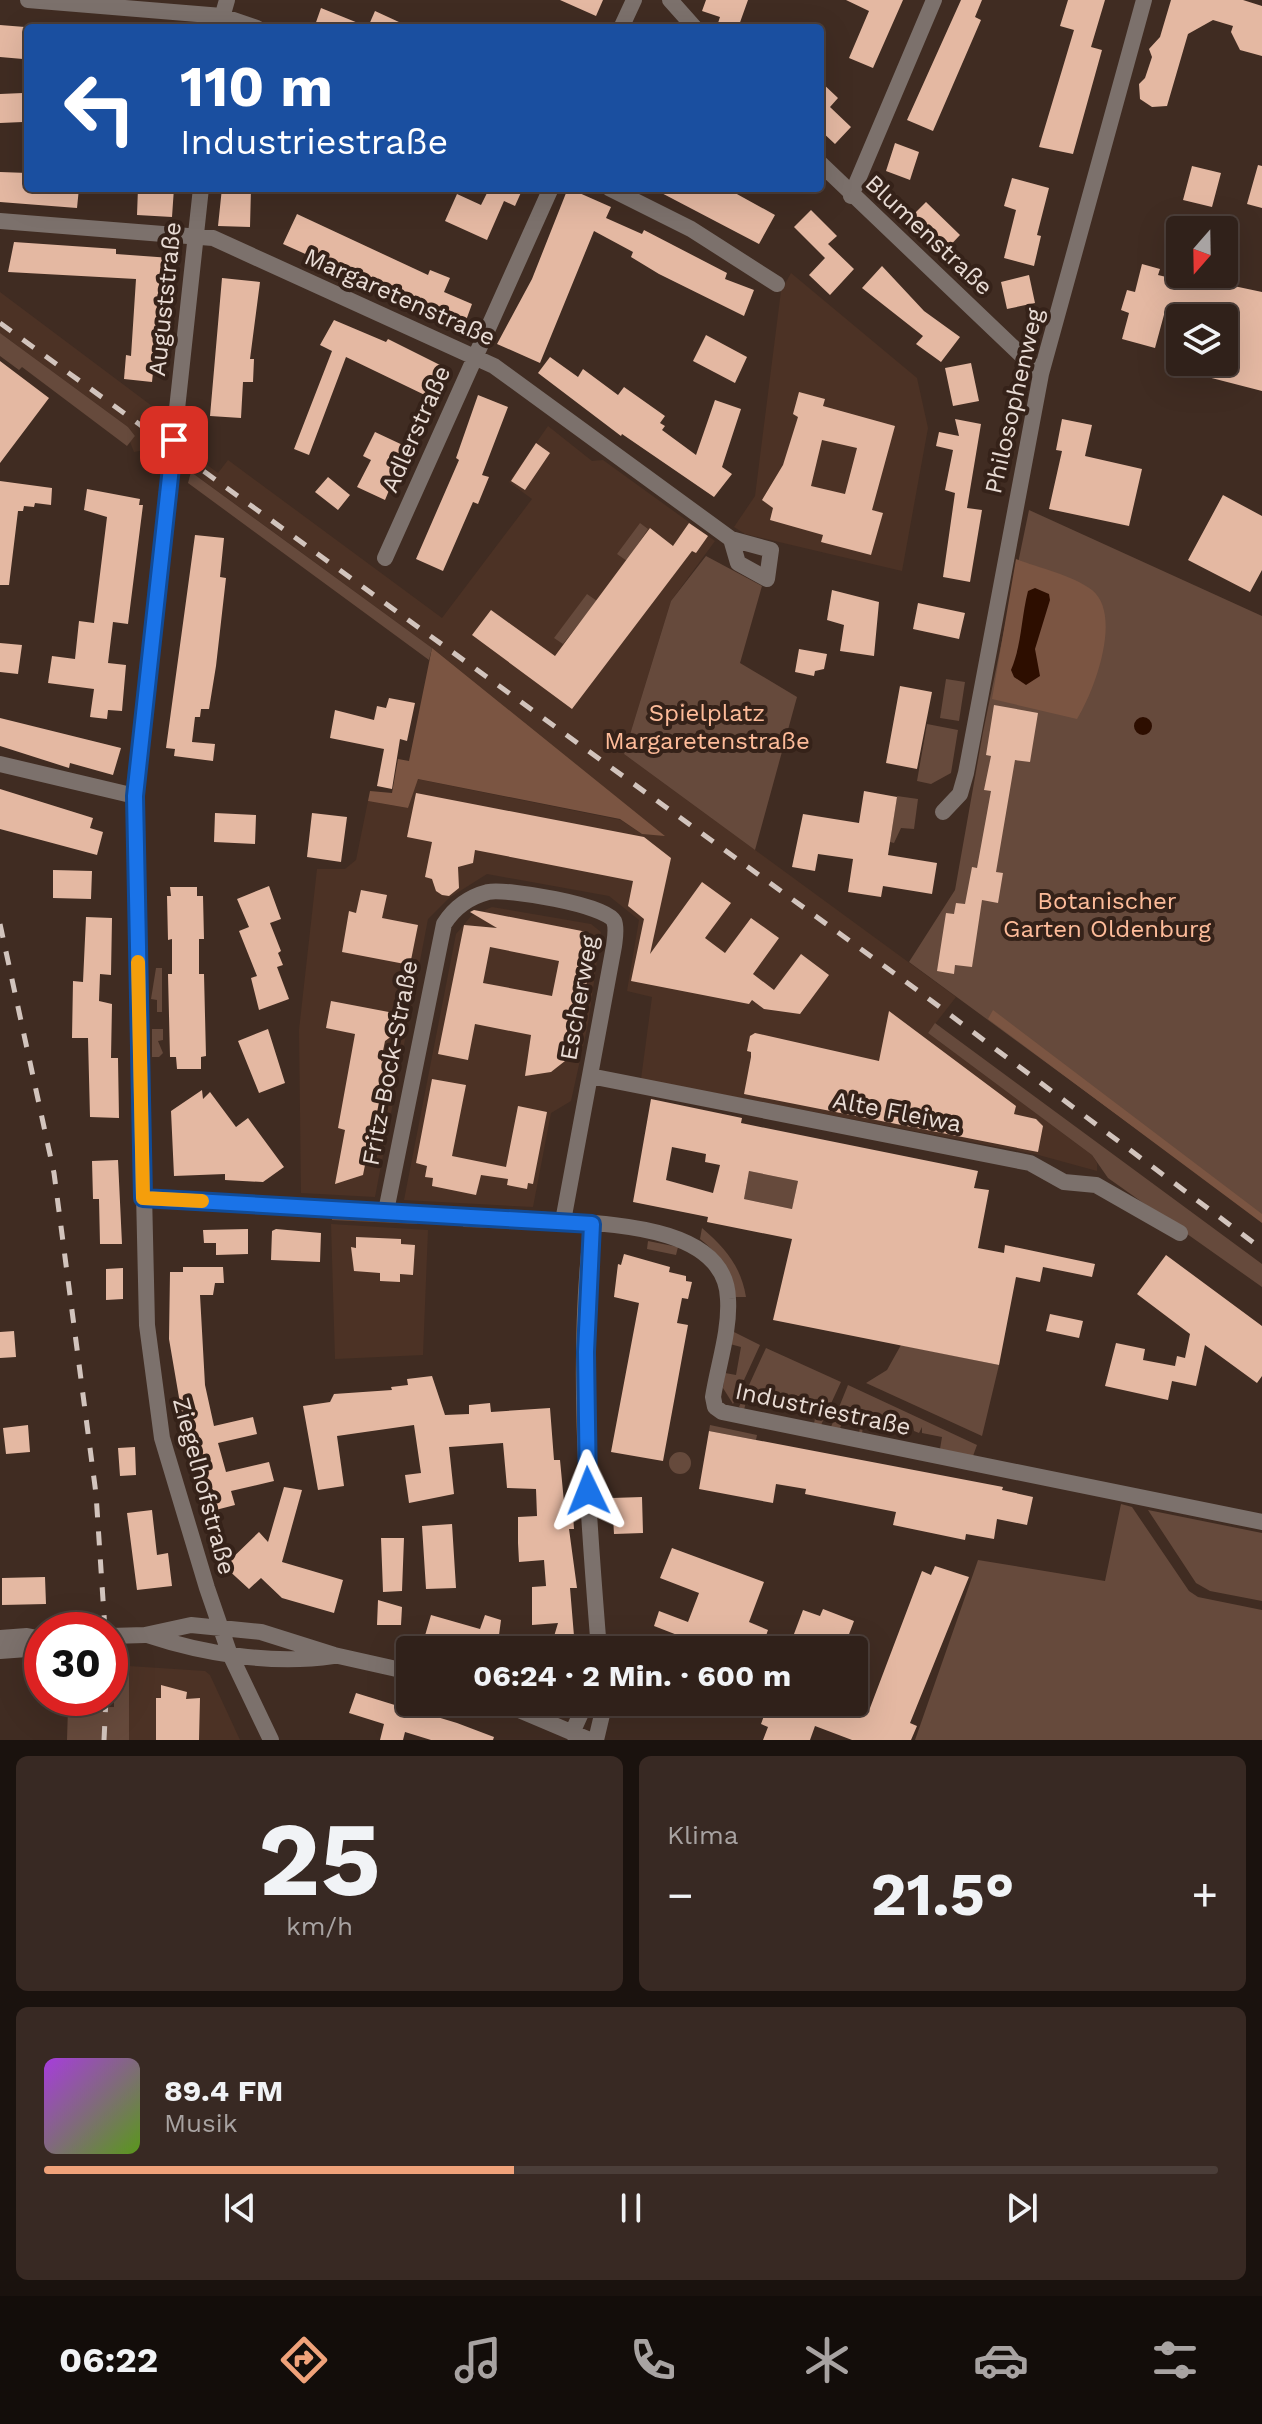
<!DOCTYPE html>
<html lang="de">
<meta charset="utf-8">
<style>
:root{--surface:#30211a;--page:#382923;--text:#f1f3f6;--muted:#a8a3a2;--line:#4b3e39;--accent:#f0a27a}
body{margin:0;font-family:"Work Sans",sans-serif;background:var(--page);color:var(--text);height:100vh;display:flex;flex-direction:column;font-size:30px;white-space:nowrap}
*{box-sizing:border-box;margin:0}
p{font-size:26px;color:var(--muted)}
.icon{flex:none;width:44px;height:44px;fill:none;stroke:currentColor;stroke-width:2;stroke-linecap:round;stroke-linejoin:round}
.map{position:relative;height:1740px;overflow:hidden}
.panel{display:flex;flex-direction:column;gap:16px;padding:16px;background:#1a120e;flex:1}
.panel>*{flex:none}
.top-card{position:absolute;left:24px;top:24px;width:800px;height:168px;border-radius:8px;box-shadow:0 8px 32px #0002,0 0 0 2px var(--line);background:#1a4fa0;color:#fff;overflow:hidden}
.needle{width:52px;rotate:200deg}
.tools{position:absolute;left:1166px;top:216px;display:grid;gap:16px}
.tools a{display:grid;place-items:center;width:72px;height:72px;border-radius:8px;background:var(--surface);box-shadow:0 8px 32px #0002,0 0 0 2px var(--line);font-size:40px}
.speed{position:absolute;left:24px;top:1612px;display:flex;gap:16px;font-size:40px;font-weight:700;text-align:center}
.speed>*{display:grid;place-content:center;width:104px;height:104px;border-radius:50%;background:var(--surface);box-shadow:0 8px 32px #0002,0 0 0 2px var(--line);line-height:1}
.speed .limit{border:12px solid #d22;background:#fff;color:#111}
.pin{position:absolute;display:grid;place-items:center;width:68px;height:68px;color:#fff;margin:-34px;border-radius:16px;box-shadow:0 4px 12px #0006}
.me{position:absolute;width:88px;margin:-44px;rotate:358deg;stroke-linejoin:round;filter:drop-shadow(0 0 6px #0008)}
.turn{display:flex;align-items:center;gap:28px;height:168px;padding:0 24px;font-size:36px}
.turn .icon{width:104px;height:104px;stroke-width:2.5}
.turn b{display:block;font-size:56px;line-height:68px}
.big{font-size:60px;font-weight:700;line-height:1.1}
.panel .widget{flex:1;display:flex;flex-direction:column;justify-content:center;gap:12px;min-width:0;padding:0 28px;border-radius:12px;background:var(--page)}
.panel .dial{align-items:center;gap:0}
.dial b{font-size:104px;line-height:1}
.song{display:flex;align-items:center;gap:24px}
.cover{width:96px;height:96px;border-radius:12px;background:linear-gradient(135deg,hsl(280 70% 55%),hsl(90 70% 35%))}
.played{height:8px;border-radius:4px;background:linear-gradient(90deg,var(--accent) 40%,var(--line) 40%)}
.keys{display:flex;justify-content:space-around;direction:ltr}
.heat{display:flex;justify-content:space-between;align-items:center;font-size:44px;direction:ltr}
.panel .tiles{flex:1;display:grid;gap:16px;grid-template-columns:1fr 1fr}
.widget:last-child{grid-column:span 2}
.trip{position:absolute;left:396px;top:1636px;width:472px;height:80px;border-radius:8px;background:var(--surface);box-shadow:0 8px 32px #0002,0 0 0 2px var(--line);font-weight:700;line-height:80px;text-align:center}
.tabs{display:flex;height:128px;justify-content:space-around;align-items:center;background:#130d0a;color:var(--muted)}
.tabs .icon{width:56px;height:56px}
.tabs .current{color:var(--accent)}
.tabs b{font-size:36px;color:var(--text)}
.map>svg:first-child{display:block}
.built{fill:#4c3225}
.green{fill:#664a3c}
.forest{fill:#7b5542}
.water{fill:#2d0e00}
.building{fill:#e4b8a2;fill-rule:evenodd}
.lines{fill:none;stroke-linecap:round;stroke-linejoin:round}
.minor{stroke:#7c716c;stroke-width:16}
.rail{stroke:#d2c4bd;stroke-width:5;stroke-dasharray:14 14;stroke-linecap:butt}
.route-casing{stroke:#114b97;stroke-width:20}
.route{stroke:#1a73e8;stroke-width:14}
.slow{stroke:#f59e0b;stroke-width:14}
.labels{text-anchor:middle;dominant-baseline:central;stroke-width:8;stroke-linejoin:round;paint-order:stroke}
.street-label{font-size:24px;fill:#e9dcd5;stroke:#352219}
.park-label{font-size:24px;fill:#febc9a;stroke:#352219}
</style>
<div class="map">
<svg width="1262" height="1740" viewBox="0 0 1262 1740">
<rect width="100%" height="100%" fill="#402c22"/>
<path class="built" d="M791,273L917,378L928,428L902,571L745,534L734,527L755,496L781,291Z
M0,292L152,406L161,414L158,428L218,473L228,460L442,618L532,499L509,482L548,426L592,461L603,460L715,541L671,601L624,754L956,997L928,1033L1092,1155L1097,1163V1171L1035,1154L641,1079L652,997L627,991L639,920L609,896L487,874L449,898L428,919L375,1197L301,1193L299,1030L317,869H345L356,860L368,801L408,808L417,779L621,820L642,834L663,835L432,648L153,444L150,449L134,452L130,442L135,436L128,427L0,333Z
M492,907L591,924L601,932L588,1024L571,1101L551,1113L533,1207L404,1200L456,934L471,916Z
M331,1224L428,1230L423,1355L335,1359Z
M129,1666L205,1671L210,1675L240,1740H129Z"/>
<path class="green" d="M0,333L128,427L135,436L127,446L22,367L19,370L0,356Z
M191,472L432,648L429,660L188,483Z
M1029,510L1262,616V1221L909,962L955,890L983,732Z
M640,523L648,529L627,561L617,554Z
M706,556L762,586L740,663L797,697L755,850L624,754L671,601Z
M587,594L597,601L563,644L554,638Z
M946,679L965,682L959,721L940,718Z
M927,724L958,730L951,773L931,784L917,781Z
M897,796L918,799L914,829L901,828L894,843L890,842Z
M156,968H162V1012H157V1000L151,999Z
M935,1023L1262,1264V1287L1108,1178L1092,1155L928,1033Z
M152,1029H163V1040L158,1041L163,1053L159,1057H152Z
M749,1171L798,1181L792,1209L744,1199Z
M332,1216L418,1220L417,1224L332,1220Z
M464,1223L565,1229V1231L463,1227Z
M702,1228C725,1248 741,1266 746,1297H734C729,1273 721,1255 700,1239Z
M648,1241L678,1247L676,1255L647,1249Z
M732,1331L760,1345L733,1404L723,1388L725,1373L736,1375L741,1347L730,1344Z
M901,1345L999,1365L982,1436L866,1383L887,1370Z
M766,1348L841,1382L821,1425L814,1424L816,1412L747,1398L744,1410L739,1407Z
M848,1385L977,1445L973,1456L940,1449L942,1437L922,1433V1427L919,1433L914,1431L913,1425L912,1431L864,1422L862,1433H859L861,1421L843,1418L840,1429L831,1427Z
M710,1425L757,1435L756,1440L709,1431Z
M669 1463a11 11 0 1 1 22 0a11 11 0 1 1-22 0Z
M1121,1504L1132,1507L1189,1591L1198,1597L1262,1610V1740H915L978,1560L1105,1581Z
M1148,1510L1262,1533V1601L1210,1591L1196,1583Z
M114,1665L129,1666V1740H67L68,1708L114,1707Z"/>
<path class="forest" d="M1016,559C1039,568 1072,575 1092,590C1123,615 1094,692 1077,719L992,699Z
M432,648L665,836L642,834L620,819L418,779L408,808L368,801L370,791L392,793L398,759L409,761Z
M993,1010L1262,1214V1223L988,1019Z"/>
<path class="water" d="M1035,588L1049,594L1050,600L1035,649L1040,676L1026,685L1014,677L1011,670C1022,644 1021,618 1028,591Z
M1134 726a9 9 0 1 1 18 0a9 9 0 1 1-18 0Z"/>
<path class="building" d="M560,0H603L596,16Z
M706,0H748L738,28L718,23L720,17L702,11Z
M846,0H903L873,68L849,58L869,11Z
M961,0H982L975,17L981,20L933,131L907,120Z
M1068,0H1105L1091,47L1102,50L1073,154L1039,147L1074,30L1060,26Z
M1171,0H1243L1262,6V56L1240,50L1231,32L1233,26L1213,20L1188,34L1167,106L1152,107L1140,99L1139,84L1145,78L1152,57L1149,49L1160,37Z
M321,8L368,27L375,11L412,28H314Z
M0,25L25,27L23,59L0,57Z
M820,81L838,98L830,107L851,127L835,144L820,130Z
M23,93V122L0,123V94Z
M895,143L919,152L910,180L886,171Z
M1258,165L1262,166V208L1247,204Z
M1192,166L1221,173L1212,207L1183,200Z
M0,172L28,173V188H79L77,208L0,202Z
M1012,178L1049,188L1037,235L1041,236L1034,266L1004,258L1016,210L1004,206Z
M138,188H174L172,217L137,215Z
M222,188H251L250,227L218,226Z
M475,188H523L515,206L504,201L487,240L445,221L457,194L481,205L487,193Z
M568,188L611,207L606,218L642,234L644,230L727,273L725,279L754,290L744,316L659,274L631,257L633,252L594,231L540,363L497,344L532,279Z
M652,188H726L775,215L759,244Z
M926,202L960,235L945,251L910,218Z
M811,210L837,236L828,244L854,269L830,295L809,275L825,258L794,227Z
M297,214L428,275L430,270L450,278L444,292L472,304L464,326L435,313L433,318L421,312L423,309L376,289L377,286L283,244Z
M14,242L116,249V254L171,258L160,354L155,353L152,382L124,379L126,355L131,356L136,279L8,272Z
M1142,264L1160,269L1158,275L1195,284L1196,278L1262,292V391L1196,374L1198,362H1224V318H1189L1165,311L1155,348L1122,339L1129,313L1121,310L1127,290L1135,292Z
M882,266L924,311L960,337L941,362L916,344L923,336L862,288Z
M1029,275L1035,303L1007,309L1001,282Z
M222,278L260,282L250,359H254L253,382H243L241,418L210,416Z
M334,320L386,342L388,339L444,367L431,398L346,357L309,455L294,449L332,351L320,345Z
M706,335L747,357L735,383L693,361Z
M550,357L578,377L583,369L618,395L624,387L665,416L660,423L665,426L662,430L696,455L715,400L741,409L722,467L732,474L714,497L622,434L621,436L538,373Z
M0,361L49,398L0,463Z
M971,363L979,401L953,406L945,368Z
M799,392L825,399L823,406L895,426L872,510L883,513L871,555L821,542L823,535L770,520L773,508L762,500L783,465L798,417L793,414ZM822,440L857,448L845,494L811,486Z
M478,395L508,407L482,475L489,477L478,504L473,502L443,571L416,559L459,460L456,458Z
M955,419L981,424L967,508L982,510L970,582L943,577L955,493L945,490L953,450L936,446L939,432L959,436Z
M1062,419L1092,425L1085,456L1142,469L1129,526L1049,509L1062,451L1056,450Z
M375,432L407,447L385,500L357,487L371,460L363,456Z
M536,443L550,453L525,490L511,481Z
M328,477L350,495L338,510L315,492Z
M0,481L52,488L51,505L35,503L34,507L24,506L23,511H18L9,585H0Z
M87,489L140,499L139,505H143L128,624L113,622L108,663L126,665L122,711L108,710L107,719L90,717L94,689L48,683L52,656L75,659L79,621L94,623L107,517L84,510Z
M1223,495L1262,516V570L1250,592L1188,560Z
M689,523L708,536L696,553L692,551L572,709L472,635L491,610L555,656L650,528L673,546Z
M195,535L224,538L220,577L226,578L216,666L209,709H201L200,717H195L192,742L215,744L213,761L174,756L175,749L166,748Z
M832,590L879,602L874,656L840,651L844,625L827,620Z
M918,603L965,613L959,639L913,629Z
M0,643L22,645L18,674L0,672Z
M799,649L827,654L824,669L815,671L814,676L795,672Z
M900,686L932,692L917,769L886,763Z
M389,698L415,703L407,741L400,739L392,789L377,786L384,749L330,738L335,710L374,720L377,706L386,708Z
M994,705L1038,713L1030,762L1015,760L996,872L1003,873L998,903L982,900L972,967L955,965L954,974L937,971L946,913L954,914L956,903L965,904L972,867L977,868L991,791L984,790L991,756L986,755Z
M0,718L121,748L113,775L70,763L69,768L0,746Z
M0,789L93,818L90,828L103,832L97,855L0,829Z
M864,791L897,797L888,855L937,863L932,894L883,886L881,897L848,892L853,859L818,854L815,871L792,867L803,814L859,823Z
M416,793L644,837L671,858L650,954L702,882L731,903L705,938L725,953L751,918L779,938L753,974L774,990L801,954L829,975L800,1014L764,1009L752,1000L749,1004L631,981L644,919L628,906L633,881L475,850L473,863L458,867L459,888L449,896L442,895L436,891L432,879L425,877L432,842L407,837Z
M215,813L256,815L255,844L214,842Z
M312,813L347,817L341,862L307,857Z
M53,870L92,871L91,899L53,898Z
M269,886L281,919L270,923L281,951L278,953L283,965L277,967L289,999L259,1010L251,978L257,976L239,931L249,927L237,899Z
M170,887H197V896H203L204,939H199V974H204L206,1056L201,1057V1069H177L176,1057H170L168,974H172V939L168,940L167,896H171Z
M361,890L387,895L382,918L418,925L410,965L342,952L349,911L356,913Z
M474,910L587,932L584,949L593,951L579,1022L573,1020L570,1049L565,1061L551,1072L525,1076L531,1035L475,1024L468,1060L438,1054L464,925L497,928L470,912ZM490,947L559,961L552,996L483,983Z
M86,917L112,918L111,975L100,974L99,1001L112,1004L111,1058H118L119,1118L90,1117L88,1038H72L73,981L83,982Z
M331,1001L394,1013L403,1028L385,1041L381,1061L392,1063L372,1166L365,1165L363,1175L335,1184L345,1130L338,1128L355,1034L326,1028Z
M889,1011L1016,1106L1014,1114L1036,1119L1043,1126L1038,1152L744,1094L751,1057V1052L747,1051L750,1036L755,1033L879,1061Z
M268,1029L285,1083L259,1093L238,1041Z
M432,1079L466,1085L452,1156L506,1167L518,1106L547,1112L533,1184L528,1183L527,1189L507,1185L508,1179L481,1175L476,1195L432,1186L433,1178L425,1177L427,1166L416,1163Z
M202,1090L203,1099L210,1092L236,1127L248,1118L284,1167L263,1182L225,1180V1174L174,1176L171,1111Z
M651,1099L742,1118L741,1123L978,1171L974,1188L989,1190L978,1248L1004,1253L1005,1245L1095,1264L1092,1277L1043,1267L1040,1282L1016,1277L999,1365L773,1320L792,1239L707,1222L708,1217L633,1202ZM672,1147L706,1154L705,1162L720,1165L713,1193L666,1180ZM749,1171L798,1181L792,1209L744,1199Z
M118,1160L122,1244H100L99,1199H93L92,1161Z
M248,1229V1254L216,1255V1243H204L203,1230Z
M276,1229L321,1233L320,1262L271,1260L272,1231Z
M356,1237L401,1239V1244L415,1245L413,1275L400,1274V1282L380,1281V1273L354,1271L351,1247L356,1248Z
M624,1254L670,1267L669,1272L686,1276V1281L692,1282L688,1299L682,1298L677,1323L688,1325L663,1461L611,1452L639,1303L614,1297L618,1264L621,1265Z
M1166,1255L1262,1326V1376L1257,1383L1205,1345L1196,1386L1172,1381L1168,1400L1105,1386L1116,1343L1145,1349L1143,1360L1175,1366L1177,1356L1185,1358L1190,1334L1137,1294Z
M183,1267H223L224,1283H215L213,1295H200L205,1385L214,1426L253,1417L257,1434L218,1443L226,1472L269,1462L274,1481L231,1491L235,1505L208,1512L182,1415L169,1339L170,1272H183Z
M123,1268V1299L106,1300V1269Z
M1050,1314L1083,1321L1079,1338L1046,1331Z
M14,1331L16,1357L0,1358V1332Z
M432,1376L445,1415L469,1414V1405L490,1403L491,1412L550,1408L554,1460H560L564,1502L572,1501L574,1529H569L577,1588H570L574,1636L570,1650H550L558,1623L532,1625V1587L546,1586L544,1560L519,1562L518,1543V1517L537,1516L536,1489L507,1488L503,1443L449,1447L454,1494L409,1503L405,1475L421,1473L414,1425L337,1436L344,1486L318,1490L303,1406L330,1402L334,1394L392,1390L391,1387L408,1385L407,1379Z
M28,1425L30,1452L6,1454L3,1428Z
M709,1431L1003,1487L1002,1490L1033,1497L1027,1525L997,1519L994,1539L966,1534L965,1540L893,1525L896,1512L805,1494L806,1489L776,1484L773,1503L699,1489Z
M135,1447L136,1475L120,1476L118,1448Z
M284,1487L302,1490L282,1562L343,1580L334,1613L282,1598L261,1578L249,1589L224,1566L259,1532L268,1542Z
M642,1497L643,1533L614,1534L612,1498Z
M152,1510L157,1555L168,1553L172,1586L137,1590L127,1513Z
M452,1524L456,1588L426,1589L422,1526Z
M381,1538H404L402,1591L383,1592Z
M672,1548L764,1582L749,1622L768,1630L761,1650H738L722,1644L720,1650H716L654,1626L659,1611L688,1622L699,1593L660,1578Z
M935,1566L969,1577L910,1723L917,1726L911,1740H852L815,1726L810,1740H763L768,1727L761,1724L769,1702H853L870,1708L922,1571L931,1575Z
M45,1577L46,1604L2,1605V1578Z
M378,1600L402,1607L401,1625H377Z
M823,1609L854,1621L843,1650H788L803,1610L820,1616Z
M431,1615L480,1629L485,1615L501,1620L497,1650H463L424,1639Z
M161,1685L187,1692L186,1699L200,1698L199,1740H156V1698H161Z
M356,1693L398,1706V1716H401L404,1707L457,1723L494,1737L493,1740H431L405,1732L403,1740H380L384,1724L349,1713Z"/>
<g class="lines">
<path class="minor" d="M28,0L222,16L257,28
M670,0L695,28
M219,28L227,0
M621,28L634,0
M820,163L1041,374
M201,188L135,796L147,1325L162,1438L207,1588L229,1652L271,1740
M609,188L691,229L777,284
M851,196L934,0
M0,221L213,238L494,366L731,539L771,550L767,579L738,563L731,539
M385,558L551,188
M0,764L135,796
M943,812L960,794L966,773L1041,374L1144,0
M590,1076L1030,1163L1064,1182L1096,1185L1180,1233
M143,1198L547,1220C601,1224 726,1223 728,1299C730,1331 718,1365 713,1397L715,1407L722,1412L1262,1522
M386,1211L444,924C454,908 469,897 488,892C506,888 607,905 614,921C617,928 615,938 614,946L563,1221
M592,1224C575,1364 588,1510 599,1650
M147,1635C204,1654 273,1665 333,1656
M110,1636L145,1635L191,1625L261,1632L334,1655L410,1672
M0,1638L27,1636L42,1639
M0,1651L27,1649L42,1641
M500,1702L590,1740
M572,1733L586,1702
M596,1740L605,1702"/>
<path class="rail" d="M0,323L913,987L1262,1249
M0,924L54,1173L96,1494L105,1630
M104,1740L106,1698"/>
</g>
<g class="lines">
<g class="route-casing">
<path id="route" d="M174,440L135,796L143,1198L592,1224L586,1352L588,1491"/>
</g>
<use href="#route" class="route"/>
<path class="slow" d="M138,962L143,1198L202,1201"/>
</g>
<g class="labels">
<g class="street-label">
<text transform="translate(929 235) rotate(43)">Blumenstraße</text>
<text transform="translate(400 297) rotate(24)">Margaretenstraße</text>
<text transform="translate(165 299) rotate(-84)">Auguststraße</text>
<text transform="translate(1014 401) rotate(-77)">Philosophenweg</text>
<text transform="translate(416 429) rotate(-66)">Adlerstraße</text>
<text transform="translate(579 998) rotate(-80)">Escherweg</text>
<text transform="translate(390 1063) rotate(-79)">Fritz-Bock-Straße</text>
<text transform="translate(897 1112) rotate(11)">Alte Fleiwa</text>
<text transform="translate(823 1409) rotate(12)">Industriestraße</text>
<text transform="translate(204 1486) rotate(75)">Ziegelhofstraße</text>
</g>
<g class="park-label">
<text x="707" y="713">Spielplatz<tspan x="707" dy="28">Margaretenstraße</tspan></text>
<text x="1107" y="901">Botanischer<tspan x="1107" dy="28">Garten Oldenburg</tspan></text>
</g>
</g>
</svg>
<div class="tools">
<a><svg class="needle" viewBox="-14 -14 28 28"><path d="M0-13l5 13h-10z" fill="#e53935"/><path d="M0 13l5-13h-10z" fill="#a8a3a2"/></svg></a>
<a><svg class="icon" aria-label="layers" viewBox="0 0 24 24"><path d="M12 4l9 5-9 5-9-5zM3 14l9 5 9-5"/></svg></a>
</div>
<div class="speed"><div class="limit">30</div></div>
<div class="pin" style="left:174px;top:440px;background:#d93025"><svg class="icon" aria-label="arrive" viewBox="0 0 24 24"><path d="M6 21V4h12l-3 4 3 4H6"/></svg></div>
<svg class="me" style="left:588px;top:1491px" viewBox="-20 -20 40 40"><path d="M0-17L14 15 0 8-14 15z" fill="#1a73e8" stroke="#fff" stroke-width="4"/></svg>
<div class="trip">06:24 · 2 Min. · 600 m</div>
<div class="top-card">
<div class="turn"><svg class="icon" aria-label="left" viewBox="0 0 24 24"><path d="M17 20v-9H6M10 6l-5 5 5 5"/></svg><div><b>110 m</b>Industriestraße</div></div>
</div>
</div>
<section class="panel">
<div class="tiles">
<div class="widget dial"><b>25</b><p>km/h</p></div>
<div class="widget"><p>Klima</p>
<div class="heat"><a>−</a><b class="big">21.5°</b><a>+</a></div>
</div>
<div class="widget">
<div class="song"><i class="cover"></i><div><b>89.4 FM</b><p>Musik</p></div></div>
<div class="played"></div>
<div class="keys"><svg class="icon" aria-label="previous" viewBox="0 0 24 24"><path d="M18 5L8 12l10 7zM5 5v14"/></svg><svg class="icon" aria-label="pause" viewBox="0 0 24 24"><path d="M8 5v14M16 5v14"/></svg><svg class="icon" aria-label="next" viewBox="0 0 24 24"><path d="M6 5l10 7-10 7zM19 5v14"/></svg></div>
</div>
</div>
</section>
<nav class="tabs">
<b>06:22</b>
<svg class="icon current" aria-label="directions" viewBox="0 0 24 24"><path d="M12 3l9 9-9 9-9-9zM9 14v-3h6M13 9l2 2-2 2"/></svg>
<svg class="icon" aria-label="music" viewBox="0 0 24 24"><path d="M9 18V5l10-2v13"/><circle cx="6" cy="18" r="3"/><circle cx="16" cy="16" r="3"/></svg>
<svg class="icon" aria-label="phone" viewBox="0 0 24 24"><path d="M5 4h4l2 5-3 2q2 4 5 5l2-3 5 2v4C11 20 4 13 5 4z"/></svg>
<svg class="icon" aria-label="climate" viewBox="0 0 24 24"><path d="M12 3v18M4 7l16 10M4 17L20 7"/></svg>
<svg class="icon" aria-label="car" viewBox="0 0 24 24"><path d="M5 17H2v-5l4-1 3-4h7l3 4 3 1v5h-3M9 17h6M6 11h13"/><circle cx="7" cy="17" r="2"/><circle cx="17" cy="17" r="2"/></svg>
<svg class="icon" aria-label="filters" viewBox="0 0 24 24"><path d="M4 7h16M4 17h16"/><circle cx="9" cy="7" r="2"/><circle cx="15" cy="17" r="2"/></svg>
</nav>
